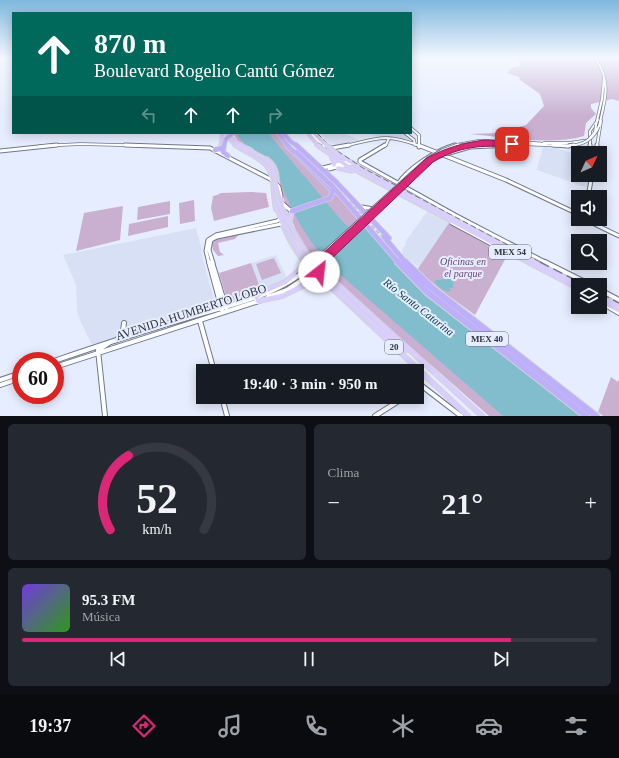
<!DOCTYPE html>
<html lang="es">
<meta charset="utf-8">
<style>
:root{--surface:#171b24;--page:#242831;--text:#f1f3f6;--muted:#9ea1a6;--line:#363941;--accent:#db2777}
body{margin:0;font-family:Georgia,serif;background:var(--page);color:var(--text);height:100vh;display:flex;flex-direction:column;font-size:15px;white-space:nowrap}
*{box-sizing:border-box;margin:0}
p{font-size:13px;color:var(--muted)}
.icon{flex:none;width:22px;height:22px;fill:none;stroke:currentColor;stroke-width:2;stroke-linecap:round;stroke-linejoin:round}
.map{position:relative;height:416px;overflow:hidden}
.details{display:flex;flex-direction:column;gap:8px;padding:8px;background:#0d0f14;flex:1}
.details>*{flex:none}
.guide{position:absolute;left:12px;top:12px;width:400px;height:122px;border-radius:0px;box-shadow:0 2px 10px #0003;background:#00695c;color:#fff;overflow:hidden}
.needle{width:26px;rotate:46deg}
.buttons{position:absolute;left:571px;top:146px;display:grid;gap:8px}
.buttons a{display:grid;place-items:center;width:36px;height:36px;border-radius:0px;background:var(--surface);box-shadow:0 2px 10px #0003;font-size:20px}
.speed{position:absolute;left:12px;top:352px;display:flex;gap:8px;font-size:20px;font-weight:700;text-align:center}
.speed>*{display:grid;place-content:center;width:52px;height:52px;border-radius:50%;background:var(--surface);box-shadow:0 2px 10px #0003;line-height:1}
.speed .limit{border:6px solid #d22;background:#fff;color:#111}
.pin{position:absolute;display:grid;place-items:center;width:34px;height:34px;color:#fff;margin:-17px;border-radius:8px;box-shadow:0 2px 6px #0006}
.me{position:absolute;width:44px;margin:-22px;rotate:29deg;stroke-linejoin:round;filter:drop-shadow(0 0 3px #0008)}
.turn{display:flex;align-items:center;gap:14px;height:84px;padding:0 16px;font-size:18px}
.turn .icon{width:52px;height:52px;stroke-width:2.5}
.turn b{display:block;font-size:28px;line-height:34px}
.lanes{display:flex;align-items:center;height:38px;padding:0 16px;background:#0003;justify-content:center;gap:20px;direction:ltr}
.lanes .off{opacity:.35}
.big{font-size:30px;font-weight:800;line-height:1.1}
.details .card{flex:1;display:flex;flex-direction:column;justify-content:center;gap:6px;min-width:0;padding:0 14px;border-radius:6px;background:var(--page)}
.details .dial{align-items:center;gap:0}
.dial svg{height:104px;overflow:visible;fill:none;stroke:var(--line);stroke-width:7;stroke-linecap:round;text-anchor:middle}
.dial text{fill:var(--text);stroke:none}
.song{display:flex;align-items:center;gap:12px}
.cover{width:48px;height:48px;border-radius:6px;background:linear-gradient(135deg,hsl(260 70% 55%),hsl(110 70% 35%))}
.played{height:4px;border-radius:2px;background:linear-gradient(90deg,var(--accent) 85%,var(--line) 85%)}
.keys{display:flex;justify-content:space-around;direction:ltr}
.heat{display:flex;justify-content:space-between;align-items:center;font-size:22px;direction:ltr}
.details .tiles{flex:1;display:grid;gap:8px;grid-template-columns:1fr 1fr}
.card:last-child{grid-column:span 2}
.trip{position:absolute;left:196px;top:364px;width:228px;height:40px;border-radius:0px;background:var(--surface);box-shadow:0 2px 10px #0003;font-weight:800;line-height:40px;text-align:center}
.tabs{display:flex;height:64px;justify-content:space-around;align-items:center;background:#090b0e;color:var(--muted)}
.tabs .icon{width:28px;height:28px}
.tabs .selected{color:var(--accent)}
.tabs b{font-size:18px;color:var(--text)}
.map>svg:first-child{display:block}
.built{fill:#d8e0f5}
.green{fill:#c9b0d1}
.water{fill:#82bdce}
.lines{fill:none;stroke-linecap:round;stroke-linejoin:round}
.highway-tunnel{stroke:#c1c8d8;stroke-width:4.5;stroke-dasharray:4.5 2;stroke-linecap:butt}
.secondary-far2-casing{stroke:#6d778f;stroke-width:3.5}
.secondary-far1-casing{stroke:#6d778f;stroke-width:5}
.secondary-casing{stroke:#6d778f;stroke-width:6}
.primary-far2-casing{stroke:#d1d2d5;stroke-width:4}
.primary-far1-casing{stroke:#d1d2d5;stroke-width:5.5}
.primary-casing{stroke:#d1d2d5;stroke-width:6}
.highway-far2-casing{stroke:#d1d2d5;stroke-width:5}
.highway-far1-casing{stroke:#d1d2d5;stroke-width:6}
.highway-casing{stroke:#d1d2d5;stroke-width:8}
.secondary-far2{stroke:#fff;stroke-width:2}
.secondary-far1{stroke:#fff;stroke-width:3}
.secondary{stroke:#fff;stroke-width:4}
.primary-far2{stroke:#d8cffd;stroke-width:2.5}
.primary-far1{stroke:#d8cffd;stroke-width:3.5}
.primary{stroke:#d8cffd;stroke-width:4.5}
.highway-far2{stroke:#beaffb;stroke-width:3.5}
.highway-far1{stroke:#beaffb;stroke-width:4.5}
.highway{stroke:#beaffb;stroke-width:6}
.rail-far1{stroke:#747986;stroke-width:1;stroke-dasharray:6 3;stroke-linecap:butt}
.rail{stroke:#747986;stroke-width:1.5;stroke-dasharray:10 5;stroke-linecap:butt}
.secondary-bridge-far2-casing{stroke:#6d778f;stroke-width:3.5;stroke-linecap:butt}
.secondary-bridge-far1-casing{stroke:#6d778f;stroke-width:5;stroke-linecap:butt}
.secondary-bridge-casing{stroke:#6d778f;stroke-width:6;stroke-linecap:butt}
.primary-bridge-far2-casing{stroke:#d1d2d5;stroke-width:4;stroke-linecap:butt}
.primary-bridge-far1-casing{stroke:#d1d2d5;stroke-width:5.5;stroke-linecap:butt}
.primary-bridge-casing{stroke:#d1d2d5;stroke-width:6;stroke-linecap:butt}
.highway-bridge-far1-casing{stroke:#d1d2d5;stroke-width:5;stroke-linecap:butt}
.highway-bridge-casing{stroke:#d1d2d5;stroke-width:6;stroke-linecap:butt}
.secondary-bridge-far2{stroke:#fff;stroke-width:2}
.secondary-bridge-far1{stroke:#fff;stroke-width:3}
.secondary-bridge{stroke:#fff;stroke-width:4}
.primary-bridge-far2{stroke:#d8cffd;stroke-width:2.5}
.primary-bridge-far1{stroke:#d8cffd;stroke-width:3.5}
.primary-bridge{stroke:#d8cffd;stroke-width:4.5}
.highway-bridge-far1{stroke:#beaffb;stroke-width:3.5}
.highway-bridge{stroke:#beaffb;stroke-width:4.5}
.route{fill:#db2777;stroke:#8e194d}
.labels{text-anchor:middle;dominant-baseline:central;stroke-width:4;stroke-linejoin:round;paint-order:stroke}
.shield{fill:#e6edfe;stroke:#666b78;stroke-width:1}
.shield-label{font-size:9px;font-weight:bold;fill:#2f333e}
.park-label{font-size:10px;font-style:italic;fill:#6c4478;stroke:#e6edfe}
.water-label{font-size:11px;font-style:italic;fill:#003945;stroke:#e6edfe}
.near-street-label{font-size:12px;fill:#2f333e;stroke:#e6edfe}
</style>
<div class="map">
<svg width="619" height="416" viewBox="0 0 619 416">
<rect width="100%" height="100%" fill="#e6edfe"/>
<path class="built" d="M321,133H343L360,140L340,146L335,145L326,141Z
M366,133H401L412,141L394,137H378Z
M543,147L556,148L578,155V175H590L588,188L534,169H537Z
M427,212L463,230L439,238L419,267L403,256L402,250L406,244L405,242Z
M196,228L202,251H201L202,256L216,307L92,345L79,318L77,311L76,285L63,255Z
M276,255L287,278L261,290L251,263Z"/>
<path class="green" d="M517,58H619V101L612,99L591,104V108L596,114L586,123L584,136C551,146 505,137 470,134L497,133L526,125L544,106L540,94L520,80L519,77L507,73L513,67L521,66Z
M233,133H278L333,190L416,282L585,416H489L316,264C295,232 283,207 277,168L238,141Z
M251,192L266,193L269,207L214,221L211,208L213,196L217,195L221,193Z
M194,200L195,221L180,224L179,203Z
M170,201V214L137,220L138,207Z
M123,206L120,240L76,251L84,213Z
M168,216V227L128,236L129,224Z
M449,223L508,254L475,315L446,294L417,270Z
M239,234L235,239L218,243L220,252L224,255L218,256L213,250L212,243L216,239Z
M274,258L281,273L262,280L256,264Z
M251,263L261,290L228,303L219,273Z
M611,377L618,382L619,379V416H603L598,412Z"/>
<path class="water" d="M237,133H268L342,221L352,230L361,222L409,276L582,416H503L336,271L331,273L319,260L324,256C306,240 291,208 282,186C279,178 278,170 274,162C264,156 240,145 237,133Z
M450,279L453,280V288H449L451,291C444,293 439,287 434,282L436,280Z"/>
<g class="lines">
<path class="highway-tunnel" d="M350,201L384,237"/>
<g class="secondary-far2-casing">
<path id="secondary-far2" d="M595,58C612,82 605,100 599,126
M596,125L602,99L604,78
M411,128L419,135V146
M311,133L318,141L326,146
M405,133L414,140L415,145
M522,142L546,144
M544,143H569L590,140
M519,144L568,146
M40,146L81,144L157,146
M345,146C379,138 385,133 420,146
M384,146L386,145L389,138
M451,146L478,141L523,142
M486,146L521,145
M590,146V131L598,120
M597,146L601,121"/>
</g>
<g class="secondary-far1-casing">
<path id="secondary-far1" d="M125,145L210,148L274,181L279,187L281,196
M324,145L332,148L349,145
M385,145L360,160V162L455,215L547,263
M418,145L506,180L578,214
M419,145V147
M553,145L568,146
M590,145L591,153
M0,151L57,145
M596,153L597,145
M432,158L470,147L512,145
M329,169L351,163
M314,170L348,162
M398,184C408,168 437,150 455,145
M588,197L592,175
M283,204L291,211
M362,207L374,209
M584,219L619,236
M452,223L512,255
M209,263L206,251L208,240L216,235L277,221L280,219
M213,263L209,250L211,240L217,237L281,224"/>
</g>
<g class="secondary-casing">
<path id="secondary" d="M209,262L222,310
M212,262L226,308
M545,262L591,285
M600,290L619,300
M268,297L287,290L302,280
M607,306L619,313
M200,321L214,371
M117,340L123,331L124,323
M54,361C98,346 143,331 187,318C226,306 265,299 298,276
M55,367L259,301
M0,380L21,373
M0,385L21,378
M417,389L422,386L461,416
M222,397L227,416
M105,416L98,350L109,343
M375,416L405,397"/>
</g>
<g class="primary-far2-casing">
<path id="primary-far2" d="M226,133L228,138L233,143
M308,133L318,146
M314,133L322,141
M229,136L242,146
M232,142L237,146
M221,146L222,133"/>
</g>
<g class="primary-far1-casing">
<path id="primary-far1" d="M235,145C245,152 257,156 265,164C276,175 272,196 276,210
M241,145L243,147
M317,145L346,165L530,263
M242,146L251,150
M221,148V145
M337,154L396,188L537,263
M332,158L335,162L334,165
M267,159C274,164 277,170 277,179H272
M338,168L352,171
M273,185H276L284,211L289,221
M275,193C278,219 288,242 305,263
M284,216L313,263
M290,222L292,211
M303,261V263"/>
</g>
<g class="primary-casing">
<path id="primary" d="M304,262L468,416
M313,262L482,416
M528,262L578,288
M535,262L579,285
M600,296L619,306
M256,297L262,292L285,282L303,267V262
M600,300L619,310
M258,301L282,296L319,278
M377,327L398,346L406,350"/>
</g>
<g class="highway-far2-casing">
<path id="highway-far2" d="M278,133L288,146
M283,133L291,142
M290,141L297,146"/>
</g>
<g class="highway-far1-casing">
<path id="highway-far1" d="M224,145L223,152L228,156
M287,145L333,191L330,198L292,211
M296,145L336,182L389,238
M215,150L223,148
M333,187L399,263
M384,237L406,263"/>
</g>
<g class="highway-casing">
<path id="highway" d="M398,262L427,292L586,416
M405,262L432,288L596,416"/>
</g>
<use href="#secondary-far2" class="secondary-far2"/>
<use href="#secondary-far1" class="secondary-far1"/>
<use href="#secondary" class="secondary"/>
<use href="#primary-far2" class="primary-far2"/>
<use href="#primary-far1" class="primary-far1"/>
<use href="#primary" class="primary"/>
<use href="#highway-far2" class="highway-far2"/>
<use href="#highway-far1" class="highway-far1"/>
<use href="#highway" class="highway"/>
<path class="rail-far1" d="M317,133L330,146L363,168L542,263"/>
<path class="rail" d="M540,262L585,285
M600,293L619,303"/>
<g class="secondary-bridge-far2-casing">
<path id="secondary-bridge-far2" d="M590,138L595,132L596,125
M455,146L490,141
M568,146C583,145 593,140 599,126"/>
</g>
<g class="secondary-bridge-far1-casing">
<path id="secondary-bridge-far1" d="M568,146L574,145
M313,263L428,159L442,151L458,145
M321,263L429,161"/>
</g>
<g class="secondary-bridge-casing">
<path id="secondary-bridge" d="M298,276L314,262
M302,280L322,262"/>
</g>
<g class="primary-bridge-far2-casing">
<path id="primary-bridge-far2" d="M322,141L328,146"/>
</g>
<g class="primary-bridge-far1-casing">
<path id="primary-bridge-far1" d="M327,145L337,154
M249,150L267,160L273,167L277,199L284,216
M286,227C293,241 300,266 320,256
M321,263L323,259"/>
</g>
<g class="primary-bridge-casing">
<path id="primary-bridge" d="M322,262L318,268L321,276L377,327"/>
</g>
<g class="highway-bridge-far1-casing">
<path id="highway-bridge-far1" d="M224,145L226,139L233,133"/>
</g>
<g class="highway-bridge-casing">
<path id="highway-bridge" d="M296,152L333,187"/>
</g>
<use href="#secondary-bridge-far2" class="secondary-bridge-far2"/>
<use href="#secondary-bridge-far1" class="secondary-bridge-far1"/>
<use href="#secondary-bridge" class="secondary-bridge"/>
<use href="#primary-bridge-far2" class="primary-bridge-far2"/>
<use href="#primary-bridge-far1" class="primary-bridge-far1"/>
<use href="#primary-bridge" class="primary-bridge"/>
<use href="#highway-bridge-far1" class="highway-bridge-far1"/>
<use href="#highway-bridge" class="highway-bridge"/>
</g>
<linearGradient id="sky" x2="0" y2="1"><stop stop-color="#7fb8de"/><stop offset="0.5" stop-color="#f4f7ff"/><stop offset="1" stop-color="#f4f7ff" stop-opacity="0"/></linearGradient>
<rect width="619" height="116" fill="url(#sky)"/>
<path class="route" d="M484,140L512,141L516,144L512,147C481,145 460,146 433,162L327,263L322,276L319,277L315,276L313,268L320,256L427,158C445,148 463,143 484,140Z"/>
<g class="labels">
<g class="shield">
<rect x="489" y="245" width="42" height="14" rx="3"/>
<rect x="466" y="332" width="42" height="14" rx="3"/>
<rect x="385" y="340" width="18" height="14" rx="3"/>
</g>
<g class="shield-label">
<text x="510" y="252">MEX 54</text>
<text x="487" y="339">MEX 40</text>
<text x="394" y="347">20</text>
</g>
<g class="park-label">
<text x="463" y="261">Oficinas en<tspan x="463" dy="12">el parque</tspan></text>
</g>
<g class="water-label">
<text transform="translate(419 307) rotate(38)">Río Santa Catarina</text>
</g>
<g class="near-street-label">
<text transform="translate(191 312) rotate(-18)">AVENIDA HUMBERTO LOBO</text>
</g>
</g>
</svg>
<div class="buttons">
<a><svg class="needle" viewBox="-14 -14 28 28"><path d="M0-13l5 13h-10z" fill="#e53935"/><path d="M0 13l5-13h-10z" fill="#9ea1a6"/></svg></a>
<a><svg class="icon" aria-label="sound" viewBox="0 0 24 24"><path d="M4 9h4l5-4v14l-5-4H4zM17 9q2 3 0 6"/></svg></a>
<a><svg class="icon" aria-label="search" viewBox="0 0 24 24"><circle cx="10" cy="10" r="6"/><path d="M15 15l6 6"/></svg></a>
<a><svg class="icon" aria-label="layers" viewBox="0 0 24 24"><path d="M12 4l9 5-9 5-9-5zM3 14l9 5 9-5"/></svg></a>
</div>
<div class="speed"><div class="limit">60</div></div>
<div class="pin" style="left:512px;top:144px;background:#d93025"><svg class="icon" aria-label="arrive" viewBox="0 0 24 24"><path d="M6 21V4h12l-3 4 3 4H6"/></svg></div>
<svg class="me" style="left:319px;top:272px" viewBox="-20 -20 40 40"><circle r="19" fill="#fff"/><path d="M0-13L10 11 0 6-10 11z" fill="#db2777"/></svg>
<div class="trip">19:40 · 3 min · 950 m</div>
<div class="guide">
<div class="turn"><svg class="icon" aria-label="ahead" viewBox="0 0 24 24"><path d="M12 20V5M6 11l6-6 6 6"/></svg><div><b>870 m</b>Boulevard Rogelio Cantú Gómez</div></div>
<div class="lanes"><svg class="icon off" aria-label="left" viewBox="0 0 24 24"><path d="M17 20v-9H6M10 6l-5 5 5 5"/></svg><svg class="icon" aria-label="ahead" viewBox="0 0 24 24"><path d="M12 20V5M6 11l6-6 6 6"/></svg><svg class="icon" aria-label="ahead" viewBox="0 0 24 24"><path d="M12 20V5M6 11l6-6 6 6"/></svg><svg class="icon off" aria-label="right" viewBox="0 0 24 24"><path d="M7 20v-9h11M14 6l5 5-5 5"/></svg></div>
</div>
</div>
<section class="details">
<div class="tiles">
<div class="card dial"><svg viewBox="0 0 100 80">
<path d="M14 69A42 42 0 1 1 86 69"/>
<path d="M14 69A42 42 0 0 1 28 12" stroke="#db2777"/>
<text x="50" y="56" font-size="32" font-weight="700">52</text>
<text x="50" y="72" font-size="11">km/h</text>
</svg></div>
<div class="card"><p>Clima</p>
<div class="heat"><a>−</a><b class="big">21°</b><a>+</a></div>
</div>
<div class="card">
<div class="song"><i class="cover"></i><div><b>95.3 FM</b><p>Música</p></div></div>
<div class="played"></div>
<div class="keys"><svg class="icon" aria-label="previous" viewBox="0 0 24 24"><path d="M18 5L8 12l10 7zM5 5v14"/></svg><svg class="icon" aria-label="pause" viewBox="0 0 24 24"><path d="M8 5v14M16 5v14"/></svg><svg class="icon" aria-label="next" viewBox="0 0 24 24"><path d="M6 5l10 7-10 7zM19 5v14"/></svg></div>
</div>
</div>
</section>
<nav class="tabs">
<b>19:37</b>
<svg class="icon selected" aria-label="directions" viewBox="0 0 24 24"><path d="M12 3l9 9-9 9-9-9zM9 14v-3h6M13 9l2 2-2 2"/></svg>
<svg class="icon" aria-label="music" viewBox="0 0 24 24"><path d="M9 18V5l10-2v13"/><circle cx="6" cy="18" r="3"/><circle cx="16" cy="16" r="3"/></svg>
<svg class="icon" aria-label="phone" viewBox="0 0 24 24"><path d="M5 4h4l2 5-3 2q2 4 5 5l2-3 5 2v4C11 20 4 13 5 4z"/></svg>
<svg class="icon" aria-label="climate" viewBox="0 0 24 24"><path d="M12 3v18M4 7l16 10M4 17L20 7"/></svg>
<svg class="icon" aria-label="car" viewBox="0 0 24 24"><path d="M5 17H2v-5l4-1 3-4h7l3 4 3 1v5h-3M9 17h6M6 11h13"/><circle cx="7" cy="17" r="2"/><circle cx="17" cy="17" r="2"/></svg>
<svg class="icon" aria-label="filters" viewBox="0 0 24 24"><path d="M4 7h16M4 17h16"/><circle cx="9" cy="7" r="2"/><circle cx="15" cy="17" r="2"/></svg>
</nav>
